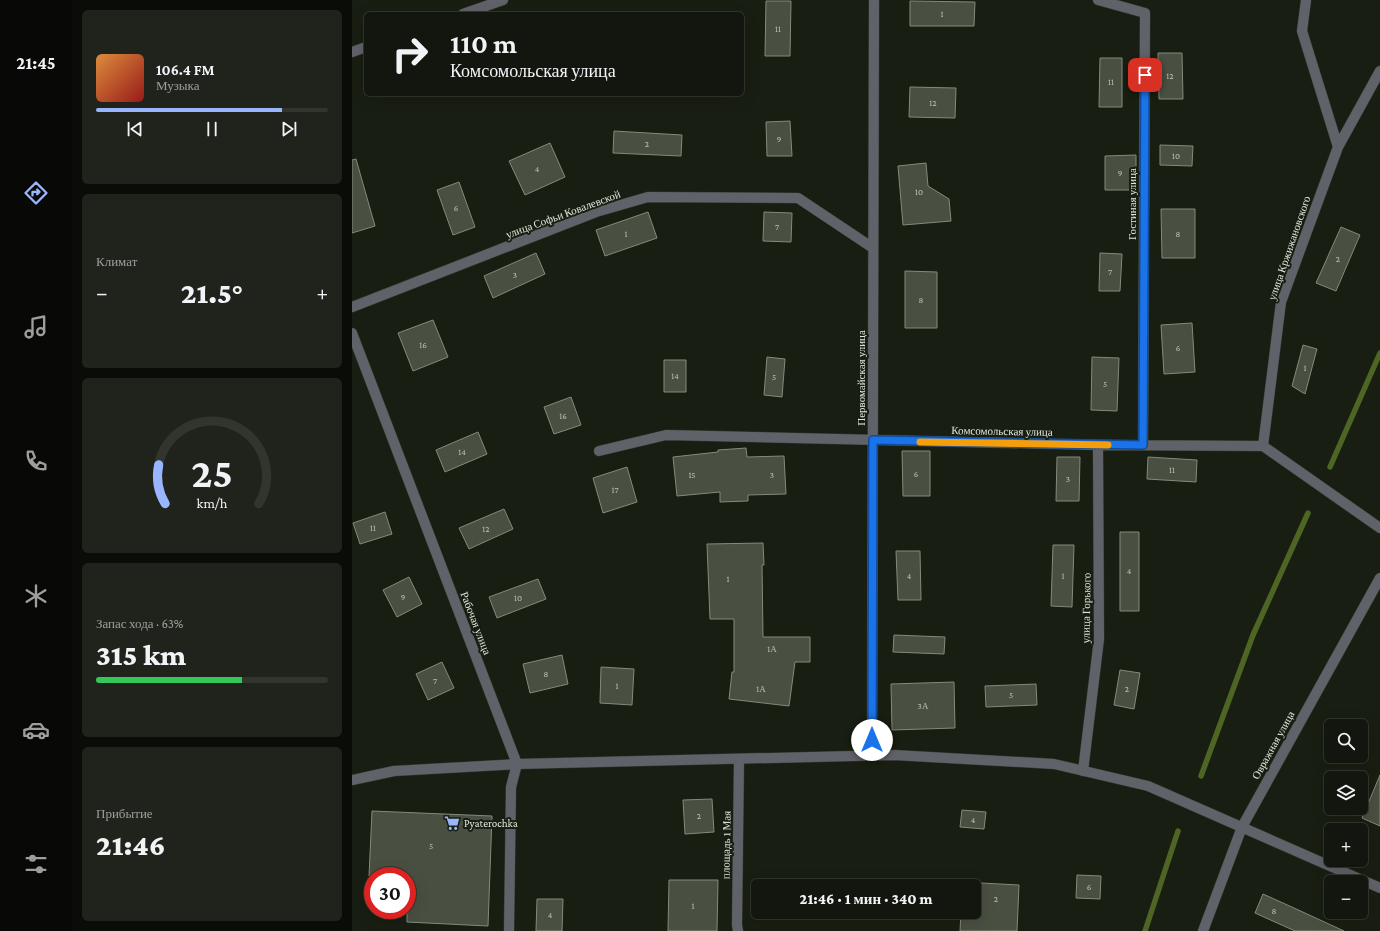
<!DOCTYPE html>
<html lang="ru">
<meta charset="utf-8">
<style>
:root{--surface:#13160e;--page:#20231c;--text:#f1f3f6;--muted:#9d9f9e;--line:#32352e;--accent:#98b5fd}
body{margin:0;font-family:"Crimson Pro",serif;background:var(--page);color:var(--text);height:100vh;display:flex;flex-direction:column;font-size:15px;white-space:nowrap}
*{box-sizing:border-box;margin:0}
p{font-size:13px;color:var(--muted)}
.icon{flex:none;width:22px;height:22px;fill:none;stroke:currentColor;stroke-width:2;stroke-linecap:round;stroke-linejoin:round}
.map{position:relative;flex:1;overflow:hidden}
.details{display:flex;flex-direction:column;gap:10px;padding:10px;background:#0a0c08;width:280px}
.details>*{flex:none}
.banner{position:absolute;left:12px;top:12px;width:380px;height:84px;border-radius:6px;box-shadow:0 4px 16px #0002,0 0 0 1px var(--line);background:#13160e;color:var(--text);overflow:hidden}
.tools{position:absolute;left:972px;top:719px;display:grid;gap:8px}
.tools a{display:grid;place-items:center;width:44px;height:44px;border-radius:6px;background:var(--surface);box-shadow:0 4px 16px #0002,0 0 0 1px var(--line);font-size:20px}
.speed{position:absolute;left:12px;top:867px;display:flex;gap:8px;font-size:20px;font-weight:700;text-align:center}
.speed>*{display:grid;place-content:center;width:52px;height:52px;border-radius:50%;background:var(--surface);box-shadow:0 4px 16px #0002,0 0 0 1px var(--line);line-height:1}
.speed .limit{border:6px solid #d22;background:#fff;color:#111}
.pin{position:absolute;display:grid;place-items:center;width:34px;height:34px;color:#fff;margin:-17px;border-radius:8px;box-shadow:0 2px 6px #0006}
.me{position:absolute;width:44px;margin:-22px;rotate:0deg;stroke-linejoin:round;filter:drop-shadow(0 0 3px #0008)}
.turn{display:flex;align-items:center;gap:14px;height:84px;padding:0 20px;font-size:18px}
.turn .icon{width:52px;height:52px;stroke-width:2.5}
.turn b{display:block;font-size:28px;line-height:34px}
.big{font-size:30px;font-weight:800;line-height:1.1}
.details .tile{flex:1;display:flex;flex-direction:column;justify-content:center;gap:6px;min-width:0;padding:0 14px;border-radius:6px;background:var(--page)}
.details .dial{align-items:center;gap:0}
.dial svg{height:104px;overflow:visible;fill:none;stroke:var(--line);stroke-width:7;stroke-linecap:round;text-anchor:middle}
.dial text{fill:var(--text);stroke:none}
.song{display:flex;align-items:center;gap:12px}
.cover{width:48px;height:48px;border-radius:6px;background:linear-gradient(135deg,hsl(30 70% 55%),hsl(0 70% 35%))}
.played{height:4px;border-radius:2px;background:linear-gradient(90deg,var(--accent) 80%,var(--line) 80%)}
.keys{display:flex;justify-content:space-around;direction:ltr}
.heat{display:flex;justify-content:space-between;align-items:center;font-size:22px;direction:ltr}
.charge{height:6px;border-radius:3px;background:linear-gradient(90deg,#34c759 63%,var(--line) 0)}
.trip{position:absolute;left:399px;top:879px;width:230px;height:40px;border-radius:6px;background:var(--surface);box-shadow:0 4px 16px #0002,0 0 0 1px var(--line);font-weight:800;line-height:40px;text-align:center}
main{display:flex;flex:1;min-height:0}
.dock{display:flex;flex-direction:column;width:72px;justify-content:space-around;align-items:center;background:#080906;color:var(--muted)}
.dock .icon{width:28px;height:28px}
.dock .on{color:var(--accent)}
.dock b{font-size:18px;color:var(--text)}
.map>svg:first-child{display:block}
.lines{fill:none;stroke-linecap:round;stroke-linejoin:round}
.stream{stroke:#4e6623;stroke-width:5.5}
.building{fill:#494f41;stroke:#848a7c}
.minor-casing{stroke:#353a2f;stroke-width:11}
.tertiary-casing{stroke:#353a2f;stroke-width:11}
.minor{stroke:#5f6268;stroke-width:10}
.tertiary{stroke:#5f6268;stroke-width:10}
.route-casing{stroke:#114b97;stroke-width:10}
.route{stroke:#1a73e8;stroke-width:7}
.slow{stroke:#f59e0b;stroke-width:7}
.labels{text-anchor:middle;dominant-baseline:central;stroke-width:4;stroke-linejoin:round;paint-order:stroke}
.number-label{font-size:9px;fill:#bcc0b7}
.street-label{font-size:11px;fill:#e2e6de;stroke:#191e12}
.poi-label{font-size:11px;fill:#e2e6de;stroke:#191e12;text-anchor:start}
</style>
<main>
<nav class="dock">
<b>21:45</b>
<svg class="icon on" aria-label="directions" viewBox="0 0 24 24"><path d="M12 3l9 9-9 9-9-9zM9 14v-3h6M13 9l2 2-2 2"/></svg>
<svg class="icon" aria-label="music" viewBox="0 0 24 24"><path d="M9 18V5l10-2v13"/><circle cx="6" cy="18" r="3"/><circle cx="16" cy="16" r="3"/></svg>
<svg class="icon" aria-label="phone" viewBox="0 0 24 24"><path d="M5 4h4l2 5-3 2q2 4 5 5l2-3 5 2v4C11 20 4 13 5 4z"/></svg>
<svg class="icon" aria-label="climate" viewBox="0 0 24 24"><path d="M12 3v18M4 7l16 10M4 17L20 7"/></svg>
<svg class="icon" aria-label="car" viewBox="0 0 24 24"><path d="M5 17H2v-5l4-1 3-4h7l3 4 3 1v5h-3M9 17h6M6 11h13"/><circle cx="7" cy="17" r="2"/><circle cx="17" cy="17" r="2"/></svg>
<svg class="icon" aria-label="filters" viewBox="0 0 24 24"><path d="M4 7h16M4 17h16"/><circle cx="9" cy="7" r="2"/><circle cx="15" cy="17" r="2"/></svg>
</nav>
<section class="details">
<div class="tile">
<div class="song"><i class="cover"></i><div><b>106.4 FM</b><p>Музыка</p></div></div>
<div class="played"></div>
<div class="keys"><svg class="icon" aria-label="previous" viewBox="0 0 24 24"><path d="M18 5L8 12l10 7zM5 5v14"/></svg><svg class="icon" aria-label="pause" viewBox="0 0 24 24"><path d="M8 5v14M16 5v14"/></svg><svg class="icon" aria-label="next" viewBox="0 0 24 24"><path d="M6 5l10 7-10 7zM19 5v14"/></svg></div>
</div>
<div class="tile"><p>Климат</p>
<div class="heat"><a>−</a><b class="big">21.5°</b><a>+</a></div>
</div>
<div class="tile dial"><svg viewBox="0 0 100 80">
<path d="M14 69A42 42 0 1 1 86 69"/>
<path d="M14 69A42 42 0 0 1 9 39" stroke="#98b5fd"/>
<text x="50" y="56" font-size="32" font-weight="700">25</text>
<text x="50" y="72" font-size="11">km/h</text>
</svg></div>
<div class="tile"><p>Запас хода · 63%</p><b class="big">315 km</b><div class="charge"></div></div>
<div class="tile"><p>Прибытие</p><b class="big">21:46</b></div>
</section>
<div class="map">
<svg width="1028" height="931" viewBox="0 0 1028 931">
<rect width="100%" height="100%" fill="#191e12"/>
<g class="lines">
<path class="stream" d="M978,467L1028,353
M849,776L901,635L956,513
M793,931L826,831"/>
</g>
<path class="building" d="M414,1H439L438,56H413Z
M558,1L623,2L622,26H558Z
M806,53H830L831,99H807Z
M748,58H770V107H747Z
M558,87L604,88L603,118L557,117Z
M438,121L440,156H415L414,122Z
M262,131L330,135L329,156L261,153Z
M198,143L213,177L173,195L157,161Z
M808,145L841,146L840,166L808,165Z
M784,155V190H753V156Z
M4,159L23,226L0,233V160Z
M574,163L576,186L597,199L599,221L551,225L546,166Z
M107,182L123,227L101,235L85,190Z
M809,209H843V258H810Z
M296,212L305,238L253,256L244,230Z
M412,212L440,213L439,242L411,241Z
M989,227L1008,235L984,291L964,283Z
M184,253L193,274L141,298L132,276Z
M748,253L770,254L768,291H747Z
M553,271L585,272V328H553Z
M81,320L96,357L61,371L46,333Z
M840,323L843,372L812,374L809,325Z
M951,345L965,349L953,394L940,386Z
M415,357L433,359L430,397L412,395Z
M740,357L767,358L765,411L739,410Z
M312,360H334V392H312Z
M219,397L229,425L202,434L192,407Z
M126,432L135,454L93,472L84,450Z
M394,448L395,457L432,456L434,494L396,495V501L368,502V492L325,496L321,457L366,452V450Z
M550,451H578V496H551Z
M705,457H728L727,501H704Z
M796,457L845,460L844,482L795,479Z
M275,467L285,502L251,513L241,478Z
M152,509L161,529L117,549L107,528Z
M33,512L40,534L8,544L1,523Z
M768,532H787V611H768Z
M411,543L412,565H410L411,637H458V662H443L437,706L377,699L380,672H382V619H358L355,544Z
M701,545H722L720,607L699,606Z
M544,551H568L569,600H546Z
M57,577L70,604L45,617L31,590Z
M186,579L194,599L145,618L137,597Z
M542,635L593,637L592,654L541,652Z
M210,655L216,684L178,693L171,664Z
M90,662L102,688L76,700L64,674Z
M249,667L282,669L280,705L248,703Z
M768,670L788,673L782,709L762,705Z
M602,682L603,728L540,730L539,684Z
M684,684L685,705L634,707L633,686Z
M1028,775V826L1010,818Z
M360,799L362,832L333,834L331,800Z
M610,810L634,812L632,829L608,827Z
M20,811L140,816L136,926L55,922V876H17Z
M725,875L749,876L748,899L724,898Z
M317,880H366L365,931H316Z
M610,882L667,885L665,931H608L609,912H622V886H610Z
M911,894L942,908L992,931H943L903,913Z
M185,899H211L210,931H184Z"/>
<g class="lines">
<g class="minor-casing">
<path id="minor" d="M746,0L793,13L791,445
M954,0L950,31L986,147
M111,14L151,0
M0,52L14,47
M0,307L244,212L296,197L446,198L521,248
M911,446L929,302L986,147L1028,71
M247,451L314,435L746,445L911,446L1028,528
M520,755L522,0
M731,771L747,639L746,445
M0,780L42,771L165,764L159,787L157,931
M386,931L385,925L387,759
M851,931L890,827L1028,578"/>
</g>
<g class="tertiary-casing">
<path id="tertiary" d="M0,333L165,764L542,755L702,764L796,786L1028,888"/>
</g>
<use href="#minor" class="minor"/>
<use href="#tertiary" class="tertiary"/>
</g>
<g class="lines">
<g class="route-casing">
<path id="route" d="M520,740L521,440L791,445L793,75"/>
</g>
<use href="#route" class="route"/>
<path class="slow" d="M568,442L756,445"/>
</g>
<defs>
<g id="supermarket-bare" transform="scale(1.2)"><path d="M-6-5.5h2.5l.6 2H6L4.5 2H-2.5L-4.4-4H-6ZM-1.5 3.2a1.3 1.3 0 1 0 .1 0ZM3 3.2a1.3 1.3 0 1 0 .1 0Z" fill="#98b5fd" stroke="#191e12" stroke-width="2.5" paint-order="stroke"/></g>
</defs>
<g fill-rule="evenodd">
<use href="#supermarket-bare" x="100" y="823"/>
</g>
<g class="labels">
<g class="number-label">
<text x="590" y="14">1</text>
<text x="426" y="29">11</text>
<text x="818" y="76">12</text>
<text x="759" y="82">11</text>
<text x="581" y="103">12</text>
<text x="427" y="139">9</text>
<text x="295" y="144">2</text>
<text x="824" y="156">10</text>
<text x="185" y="169">4</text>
<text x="768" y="173">9</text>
<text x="567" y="192">10</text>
<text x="104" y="208">6</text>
<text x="425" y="227">7</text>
<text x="274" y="234">1</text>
<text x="826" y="234">8</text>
<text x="986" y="259">2</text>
<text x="758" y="272">7</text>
<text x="163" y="275">3</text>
<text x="569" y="300">8</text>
<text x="71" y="345">16</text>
<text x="826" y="348">6</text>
<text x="953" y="368">1</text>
<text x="323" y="376">14</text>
<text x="422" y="377">5</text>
<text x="753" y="384">5</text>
<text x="211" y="416">16</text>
<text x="110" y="452">14</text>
<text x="820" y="470">11</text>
<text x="564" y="474">6</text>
<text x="340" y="475">15</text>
<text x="420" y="475">3</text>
<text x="716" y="479">3</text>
<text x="263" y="490">17</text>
<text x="21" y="528">11</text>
<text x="134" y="529">12</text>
<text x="777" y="571">4</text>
<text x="557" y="576">4</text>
<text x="711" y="576">1</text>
<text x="376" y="579">1</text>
<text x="51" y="597">9</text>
<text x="166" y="598">10</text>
<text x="420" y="649">1А</text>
<text x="194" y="674">8</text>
<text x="83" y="681">7</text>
<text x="265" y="686">1</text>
<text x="409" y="689">1А</text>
<text x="775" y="689">2</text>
<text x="659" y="695">5</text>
<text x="571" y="706">3А</text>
<text x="347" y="816">2</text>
<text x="621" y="820">4</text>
<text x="79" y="846">5</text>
<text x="737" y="887">6</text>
<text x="644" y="899">2</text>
<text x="341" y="906">1</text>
<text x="922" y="911">8</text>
<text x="198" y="915">4</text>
</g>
<g class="street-label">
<text transform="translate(780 204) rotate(-90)">Гостиная улица</text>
<text transform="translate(211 214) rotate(-20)">улица Софьи Ковалевской</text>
<text transform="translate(937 248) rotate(-71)">улица Кржижановского</text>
<text transform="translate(509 378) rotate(-90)">Первомайская улица</text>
<text transform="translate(650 431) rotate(1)">Комсомольская улица</text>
<text transform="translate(734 608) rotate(-89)">улица Горького</text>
<text transform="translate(124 623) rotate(69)">Рабочая улица</text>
<text transform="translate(921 745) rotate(-61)">Овражная улица</text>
<text transform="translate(374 845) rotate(-89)">площадь 1 Мая</text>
</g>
<g class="poi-label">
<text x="112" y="823">Pyaterochka</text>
</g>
</g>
</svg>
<div class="tools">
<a><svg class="icon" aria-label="search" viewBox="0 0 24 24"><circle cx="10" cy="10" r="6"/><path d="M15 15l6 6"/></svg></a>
<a><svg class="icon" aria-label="layers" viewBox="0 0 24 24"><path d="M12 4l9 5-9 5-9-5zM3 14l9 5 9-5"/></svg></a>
<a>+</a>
<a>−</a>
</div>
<div class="speed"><div class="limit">30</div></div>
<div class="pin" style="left:793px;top:75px;background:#d93025"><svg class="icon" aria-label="arrive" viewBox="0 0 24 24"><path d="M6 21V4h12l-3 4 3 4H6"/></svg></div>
<svg class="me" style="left:520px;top:740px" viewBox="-20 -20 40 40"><circle r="19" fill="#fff"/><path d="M0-13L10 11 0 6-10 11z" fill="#1a73e8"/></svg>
<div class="trip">21:46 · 1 мин · 340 m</div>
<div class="banner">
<div class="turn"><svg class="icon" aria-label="right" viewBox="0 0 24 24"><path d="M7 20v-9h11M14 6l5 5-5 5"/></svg><div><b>110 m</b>Комсомольская улица</div></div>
</div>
</div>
</main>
